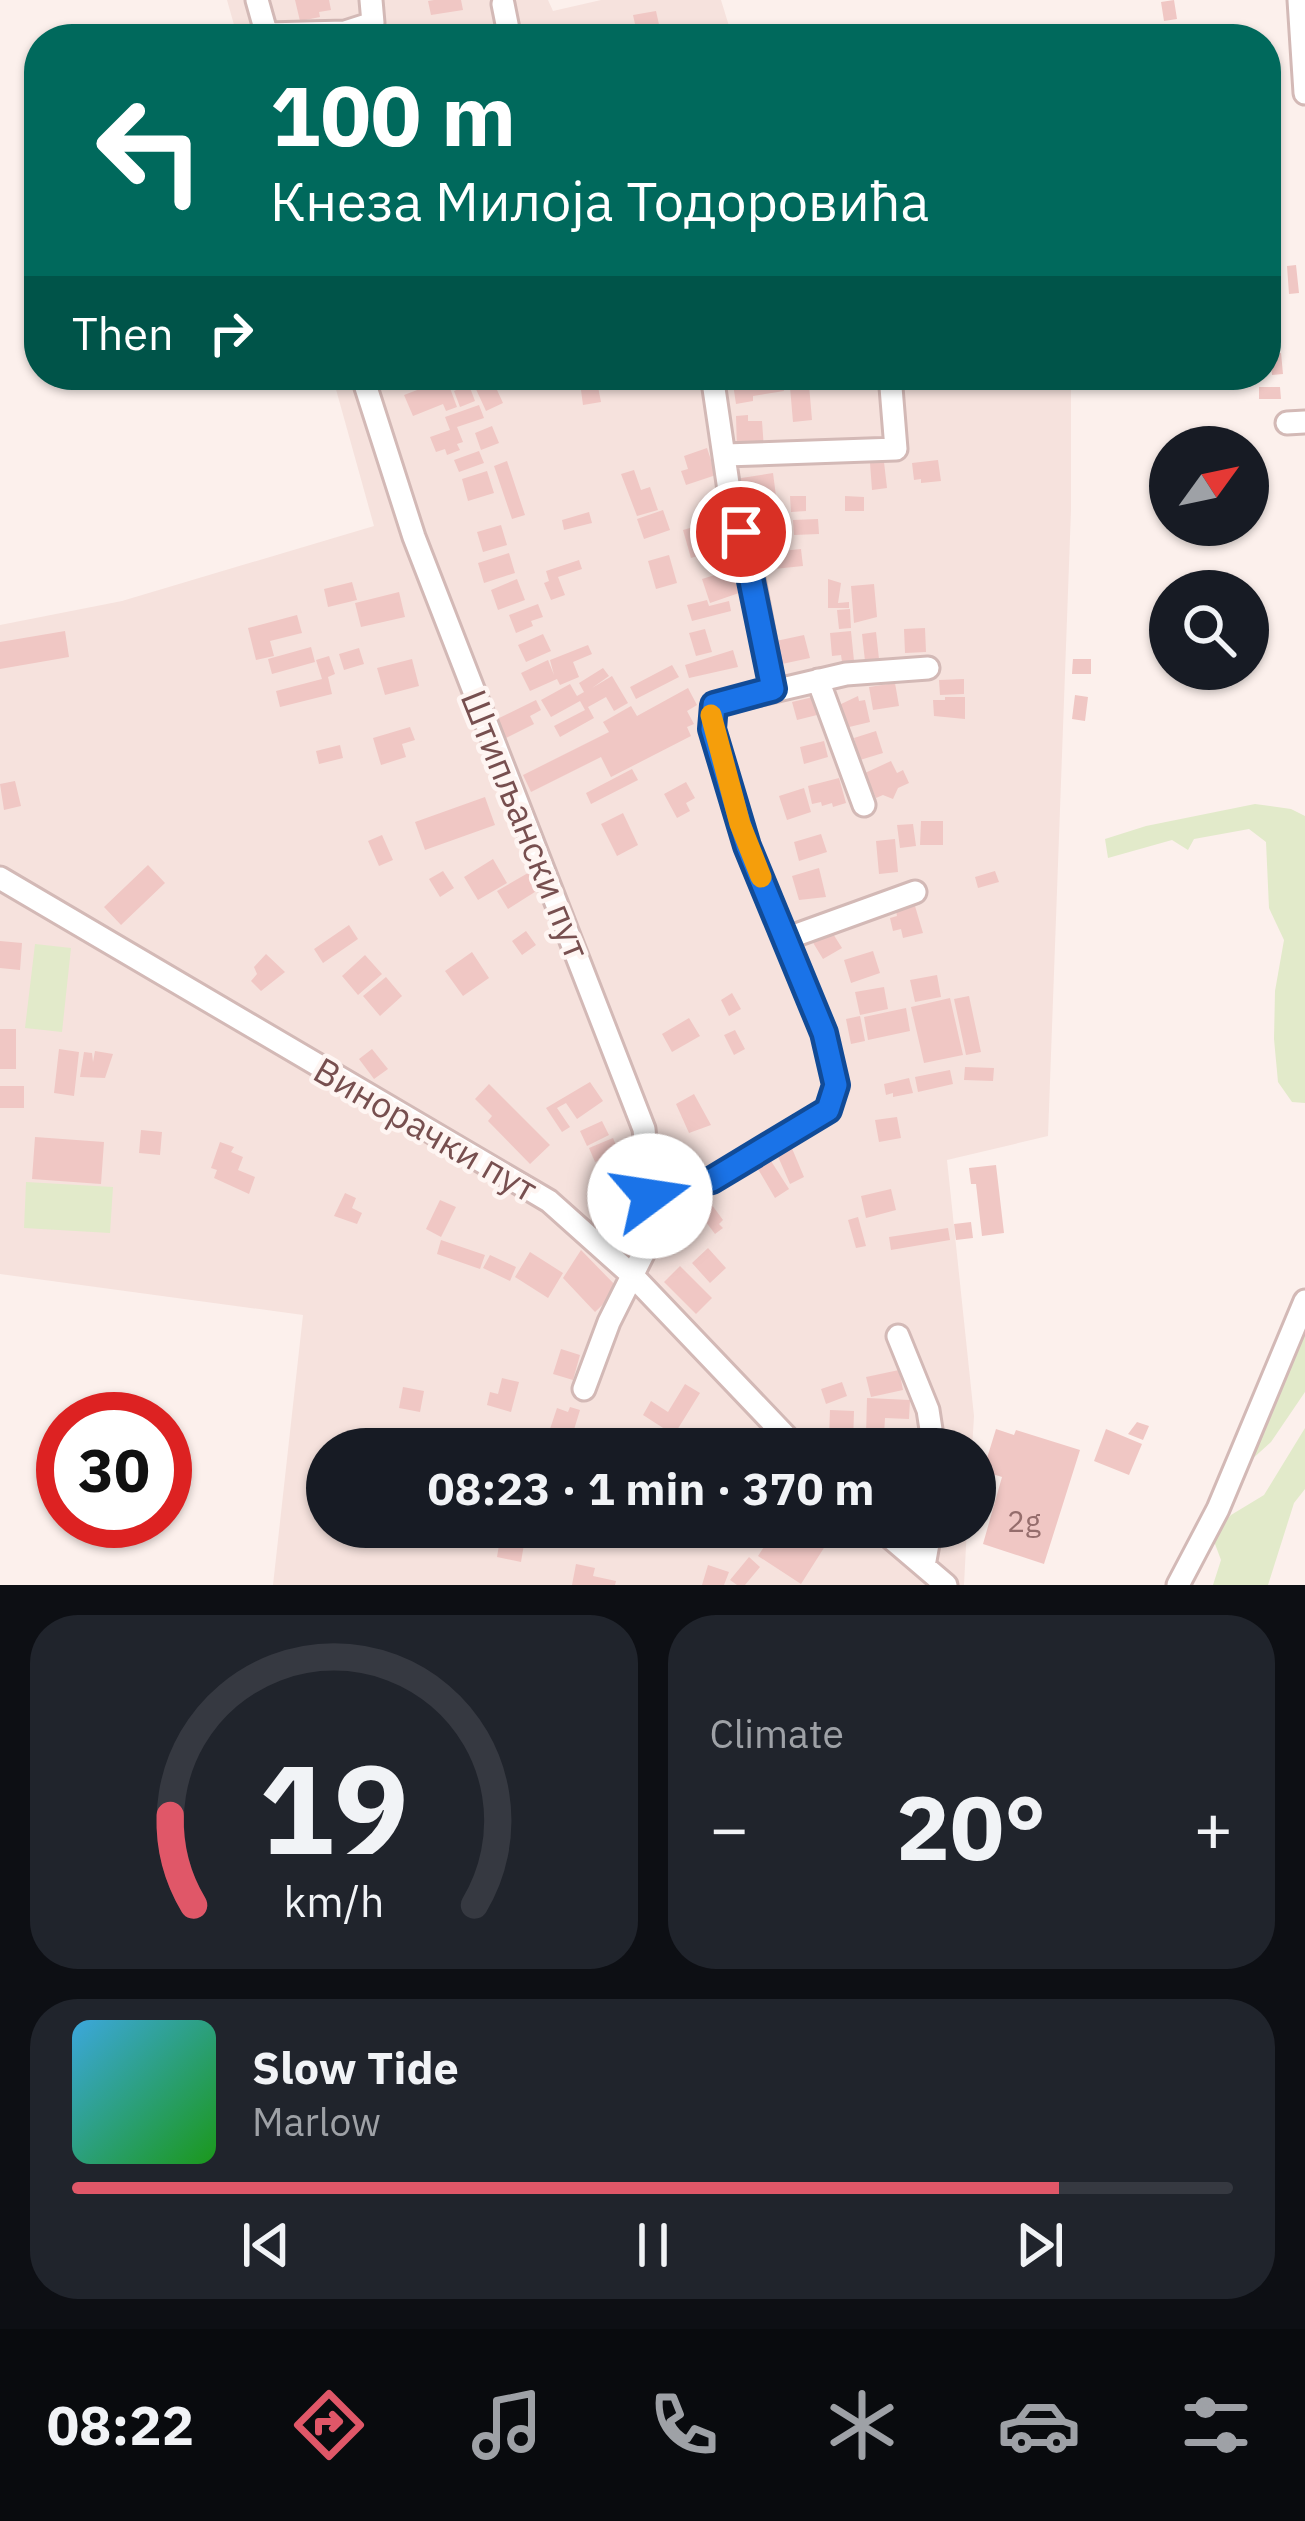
<!DOCTYPE html>
<meta charset="utf-8">
<style>
:root{--surface:#171b24;--page:#20242c;--text:#f1f3f6;--muted:#9ea1a6;--line:#363941;--accent:#e05768}
body{margin:0;font-family:"IBM Plex Sans",sans-serif;background:var(--page);color:var(--text);height:100vh;display:flex;flex-direction:column;font-size:45px;white-space:nowrap}
*{box-sizing:border-box;margin:0}
p{font-size:39px;color:var(--muted)}
.icon{flex:none;width:66px;height:66px;fill:none;stroke:currentColor;stroke-width:2;stroke-linecap:round;stroke-linejoin:round}
.map{position:relative;height:1585px;overflow:hidden}
.panel{display:flex;flex-direction:column;gap:30px;padding:30px;background:#0d0f14;flex:1}
.panel>*{flex:none}
.guide{position:absolute;left:24px;top:24px;width:1257px;height:366px;border-radius:48px;box-shadow:0 3px 9px #0004;background:#00695c;color:#fff;overflow:hidden}
.needle{width:78px;rotate:57deg}
.buttons{position:absolute;left:1149px;top:426px;display:grid;gap:24px}
.buttons a{display:grid;place-items:center;width:120px;height:120px;border-radius:50%;background:var(--surface);box-shadow:0 3px 9px #0004;font-size:60px}
.speed{position:absolute;left:36px;top:1392px;display:flex;gap:24px;font-size:60px;font-weight:700;text-align:center}
.speed>*{display:grid;place-content:center;width:156px;height:156px;border-radius:50%;background:var(--surface);box-shadow:0 3px 9px #0004;line-height:1}
.speed .limit{border:18px solid #d22;background:#fff;color:#111}
.pin{position:absolute;display:grid;place-items:center;width:102px;height:102px;color:#fff;margin:-51px;border:6px solid #fff;border-radius:50%;box-shadow:0 3px 12px #0007}
.me{position:absolute;width:132px;margin:-66px;rotate:76deg;stroke-linejoin:round;filter:drop-shadow(0 0 9px #0008)}
.turn{display:flex;align-items:center;gap:42px;height:252px;padding:0 48px;font-size:54px}
.turn .icon{width:156px;height:156px;stroke-width:2.5}
.turn b{display:block;font-size:84px;line-height:102px}
.then{display:flex;align-items:center;height:114px;padding:0 48px;background:#0003;gap:24px;font-size:45px}
.big{font-size:90px;font-weight:700;line-height:1.1}
.panel .card{flex:1;display:flex;flex-direction:column;justify-content:center;gap:18px;min-width:0;padding:0 42px;border-radius:48px;background:var(--page)}
.panel .dial{align-items:center;gap:0}
.dial svg{height:312px;overflow:visible;fill:none;stroke:var(--line);stroke-width:7;stroke-linecap:round;text-anchor:middle}
.dial text{fill:var(--text);stroke:none}
.song{display:flex;align-items:center;gap:36px}
.cover{width:144px;height:144px;border-radius:18px;background:linear-gradient(135deg,hsl(200 70% 55%),hsl(120 70% 35%))}
.played{height:12px;border-radius:6px;background:linear-gradient(90deg,var(--accent) 85%,var(--line) 85%)}
.keys{display:flex;justify-content:space-around;direction:ltr}
.heat{display:flex;justify-content:space-between;align-items:center;font-size:66px;direction:ltr}
.panel .tiles{flex:1;display:grid;gap:30px;grid-template-columns:1fr 1fr}
.card:last-child{grid-column:span 2}
.trip{position:absolute;left:306px;top:1428px;width:690px;height:120px;border-radius:60px;background:var(--surface);box-shadow:0 3px 9px #0004;font-weight:700;line-height:120px;text-align:center}
.tabs{display:flex;height:192px;justify-content:space-around;align-items:center;background:#090b0e;color:var(--muted)}
.tabs .icon{width:84px;height:84px}
.tabs .current{color:var(--accent)}
.tabs b{font-size:54px;color:var(--text)}
.map>svg:first-child{display:block}
.residential{fill:#f6e2dd}
.green{fill:#e2eaca}
.building{fill:#f0c7c4}
.lines{fill:none;stroke-linecap:round;stroke-linejoin:round}
.minor-casing{stroke:#d3b9b6;stroke-width:27}
.minor{stroke:#fff;stroke-width:21}
.route-casing{stroke:#114b97;stroke-width:30}
.route{stroke:#1a73e8;stroke-width:21}
.slow{stroke:#f59e0b;stroke-width:21}
.labels{text-anchor:middle;dominant-baseline:central;stroke-width:9;stroke-linejoin:round;paint-order:stroke}
.number-label{font-size:30px;fill:#956d6c}
.street-label{font-size:36px;fill:#774f4f;stroke:#fef5f2}
</style>
<div class="map">
<svg width="1305" height="1585" viewBox="0 0 1305 1585">
<rect width="100%" height="100%" fill="#fcf0ec"/>
<path class="residential" d="M227,0H548L553,11L601,0H721L733,39H238Z
M332,375H1071V510L1048,1136L947,1160L974,1416L972,1449H327V1527H967L964,1585H273L303,1315L0,1274V625L122,601L374,526Z"/>
<path class="green" d="M1255,804L1291,809L1305,816V1103L1292,1102L1278,1082L1274,1039L1275,991L1284,940L1269,908L1266,842L1249,829L1194,839L1188,850L1172,840L1108,858L1105,839L1146,826Z
M35,944L71,948L62,1032L25,1028Z
M26,1182L113,1187L110,1233L24,1228Z
M1305,1330V1392L1271,1442L1250,1461Z
M1305,1428V1489L1294,1503L1268,1585H1213L1221,1560L1212,1536L1231,1515L1264,1495Z"/>
<path class="building" d="M295,0H329L331,10L319,12L320,17L300,21Z
M434,0H461L463,10L431,15L428,1Z
M1174,0L1177,19L1164,21L1161,2Z
M656,11L660,29L637,33L633,15Z
M1296,265L1299,293L1289,294L1287,266Z
M1281,353L1283,374L1272,375L1269,354Z
M581,375H628V378L582,385Z
M441,376L443,381L447,380L457,407L446,411L443,404L413,416L404,395L433,384L431,379Z
M781,377L784,391L753,396V401L736,404L733,384Z
M492,379L503,403L486,411L475,387Z
M469,385L475,401L460,407L454,391Z
M809,385L812,420L793,422L790,387Z
M598,387L601,402L583,405L581,390Z
M1259,387H1280L1281,399H1259Z
M479,405L484,418L457,427L463,442L457,444L460,450L447,455L445,449L436,452L430,437L450,430L445,417Z
M748,415V421H762L764,449L737,450L736,416Z
M492,426L499,443L481,450L475,433Z
M707,448L716,475L686,485L681,471L688,469L684,456Z
M479,451L484,463L459,472L454,460Z
M938,460L941,481L921,483V479L914,480L912,463Z
M507,461L525,515L512,519L494,466Z
M884,462L887,488L872,490L870,463Z
M634,470L641,490L650,487L658,510L637,516L621,474Z
M487,471L494,493L468,501L462,479Z
M773,473L776,496H738L735,479Z
M790,496H806V511L791,512Z
M845,496L864,497V511H845Z
M663,510L670,530L644,539L637,519Z
M589,512L592,523L564,530L562,520Z
M771,516L775,527L753,534L750,523Z
M818,519L819,534L794,535L793,520Z
M711,522L720,549L691,558L683,530Z
M501,525L507,545L483,552L477,532Z
M801,549L803,566L774,569L772,552Z
M509,553L515,573L484,583L478,563Z
M669,555L677,583L656,589L648,561Z
M579,560L582,569L558,577L565,595L551,600L544,583L549,581L546,571Z
M731,570L739,593L710,603L702,579Z
M517,579L525,600L498,610L491,590Z
M828,579L841,583L838,603L849,602V608H828Z
M352,582L357,600L328,607L324,589Z
M874,584L877,617L854,623L851,586Z
M399,592L405,617L361,627L355,603Z
M707,600L709,606L729,601L731,611L692,621L687,605Z
M538,604L543,617L531,621L533,626L516,633L509,615Z
M850,609L851,628L839,629L837,610Z
M297,615L302,633L270,641L274,656L256,660L248,628Z
M925,628L926,652L905,653L904,629Z
M705,629L712,652L696,656L689,633Z
M65,631L69,657L0,669V642Z
M851,631L854,661L842,662L841,655L832,656L830,633Z
M876,632L879,659L865,661L862,634Z
M543,634L551,651L526,662L518,645Z
M804,635L810,658L782,664L776,641Z
M588,645L592,654L573,662L579,677L560,685L557,679L530,691L521,673L548,660L554,675L550,660Z
M311,647L315,662L272,674L268,659Z
M359,648L364,664L344,670L339,654Z
M733,650L738,667L689,678L685,665Z
M329,656L335,674L328,677L332,694L280,707L276,691L322,679L316,660Z
M412,659L419,686L385,695L377,668Z
M1073,659H1091V674H1072Z
M672,665L679,677L636,699L630,687Z
M603,668L609,676L592,688L612,676L628,703L614,711L606,697L588,707L594,718L560,737L554,726L585,710L580,701L551,717L541,700L570,684L577,696L584,692L579,683Z
M964,679V694L940,695L939,680Z
M895,683L899,706L873,710L869,687Z
M688,688L697,705L687,711L694,724L687,727L691,736L611,777L601,757L531,792L523,775L609,732L603,722L631,706L637,716Z
M1075,695L1088,697L1085,721L1072,719Z
M858,696L859,701L865,700L870,722L845,728L839,705Z
M813,697L817,715L797,720L792,702Z
M945,697H965V719L934,716L933,700H945Z
M536,700L541,710L530,716L534,724L506,738L497,719Z
M410,727L415,740L402,744L406,757L381,765L373,738Z
M876,731L883,753L860,760L854,738Z
M824,741L828,757L804,764L800,747Z
M340,745L343,758L319,764L316,751Z
M891,761L897,773L903,770L909,783L898,788L893,799L883,795L876,798L865,773Z
M632,769L638,780L591,804L586,793Z
M839,778L846,803L833,807L832,803L822,806L821,802L812,804L808,786Z
M15,781L21,806L4,810L0,784Z
M686,782L695,798L686,803L690,811L677,818L664,794Z
M804,788L811,812L787,820L779,796Z
M485,797L495,825L425,850L415,822Z
M623,813L638,845L617,856L601,824Z
M921,821H943V845H920Z
M913,824L916,846L900,848L897,825Z
M821,834L827,852L799,861L794,842Z
M382,835L393,860L379,866L368,841Z
M895,839L898,872L879,874L876,841Z
M493,859L507,883L478,900L464,877Z
M148,865L165,883L121,925L104,907Z
M819,868L826,897L799,900L792,876Z
M443,871L454,888L440,897L429,879Z
M995,871L999,882L978,888L975,877Z
M528,873L538,890L508,909L497,891Z
M915,906L923,933L903,938L901,929L893,931L890,918L897,916L896,911Z
M349,925L358,939L323,963L314,949Z
M830,929L842,948L823,959L812,941Z
M526,931L536,945L522,955L512,941Z
M0,941L22,943L20,970L0,968Z
M873,951L880,973L851,983L844,960Z
M472,952L489,978L463,996L445,971Z
M266,954L285,972L261,991L251,981L257,974L254,967Z
M365,955L382,974L358,995L342,976Z
M937,975L941,997L915,1002L910,980Z
M386,977L402,996L380,1016L363,996Z
M884,987L888,1009L860,1015L855,992Z
M732,993L741,1009L729,1016L721,1000Z
M969,996L981,1052L966,1055L954,999Z
M950,998L963,1055L924,1063L911,1007Z
M906,1008L910,1031L868,1040L864,1017Z
M860,1016L865,1041L851,1044L846,1019Z
M689,1018L700,1036L672,1052L662,1034Z
M0,1029H16V1069H0Z
M735,1030L745,1049L734,1055L724,1035Z
M59,1049L79,1052L74,1096L54,1093Z
M372,1049L388,1069L374,1079L359,1059Z
M95,1051L113,1054L105,1078L80,1077L84,1052L92,1053L93,1062Z
M965,1067L994,1068L993,1081L964,1080Z
M950,1070L953,1084L918,1092L915,1077Z
M909,1078L913,1093L893,1097V1093L886,1095L884,1084Z
M590,1082L603,1101L577,1119L566,1103L557,1108L570,1127L562,1132L546,1108Z
M489,1084L550,1145L530,1164L488,1121L492,1116L475,1099Z
M0,1086H24V1108H0Z
M694,1094L711,1125L689,1133L676,1104Z
M897,1117L901,1138L879,1142L875,1120Z
M602,1121L609,1135L587,1146L580,1131Z
M141,1130L162,1132L160,1155L139,1153Z
M35,1137L104,1142L101,1184L32,1179Z
M613,1138L619,1153L595,1162L589,1148Z
M220,1142L234,1147L231,1152L243,1157L238,1170L255,1177L249,1194L214,1178L217,1170L211,1168Z
M791,1146L804,1177L790,1184L776,1152Z
M771,1161L789,1189L775,1198L758,1169Z
M996,1165L1004,1233L982,1236L976,1184H971L969,1168Z
M891,1189L896,1210L866,1218L861,1196Z
M345,1193L356,1198L352,1208L362,1213L357,1224L334,1216Z
M440,1200L456,1207L441,1237L426,1229Z
M709,1201L723,1220L719,1224L723,1228L715,1234L697,1210Z
M858,1217L866,1246L856,1248L848,1220Z
M971,1222L973,1238L956,1240L954,1224Z
M948,1228L950,1240L891,1250L889,1237Z
M441,1240L485,1255L480,1269L437,1254Z
M708,1248L726,1268L710,1283L692,1263Z
M581,1250L619,1289L595,1312L563,1278Z
M530,1252L563,1273L548,1298L515,1277Z
M490,1255L516,1267L510,1281L483,1268Z
M680,1266L712,1298L696,1314L664,1282Z
M561,1349L580,1355L573,1380L553,1374Z
M899,1370L903,1390L871,1397L866,1377Z
M502,1378L519,1382L511,1412L487,1405L490,1392L498,1394Z
M842,1382L847,1396L826,1404L821,1389Z
M685,1384L700,1393L674,1435L643,1415L651,1401L668,1412Z
M403,1387L424,1391L420,1412L399,1408Z
M867,1398L910,1400L909,1419L885,1418L884,1435H866Z
M570,1407L580,1410L572,1436L550,1429L557,1408L568,1412Z
M830,1410L854,1411L853,1444L837,1443V1438L829,1437Z
M1137,1422L1149,1426L1143,1440L1128,1434Z
M996,1429L1014,1435L1016,1430L1080,1450L1044,1564L983,1544L1002,1477L983,1471Z
M1106,1429L1142,1444L1129,1475L1094,1461Z
M867,1437L893,1438V1449H866Z
M777,1527H827L834,1532L801,1584L758,1556Z
M500,1539L524,1544L521,1562L497,1557Z
M749,1557L760,1567L745,1585H737L730,1580Z
M576,1564L595,1568L593,1576L616,1581L615,1585H572Z
M708,1565L729,1572L724,1585H702Z"/>
<g class="lines">
<g class="minor-casing">
<path id="minor" d="M257,0L268,39
M1299,0L1305,93
M503,4L510,39
M345,32L373,23L371,0
M266,34L345,32L347,39
M362,375L414,537L644,1129L650,1196L644,1252L609,1322L584,1389
M712,375L730,497L751,568L774,689
M1287,423L1305,422
M725,455L896,449L890,375
M818,680L864,805
M0,878L549,1201L633,1276L798,1449
M785,939L915,892
M650,1196L712,1181L828,1110L836,1085L824,1033L747,846L712,729L714,705L846,674L928,668
M898,1336L928,1410L934,1449
M878,1527L946,1585
M924,1566L931,1527
M1178,1585L1218,1509L1305,1301"/>
</g>
<use href="#minor" class="minor"/>
</g>
<g class="lines">
<g class="route-casing">
<path id="route" d="M650,1196L712,1180L828,1110L836,1085L824,1033L747,846L712,729L714,705L773,689L741,532"/>
</g>
<use href="#route" class="route"/>
<path class="slow" d="M711,715L740,824L761,877"/>
</g>
<g class="labels">
<g class="number-label">
<text x="1024" y="1520">2g</text>
</g>
<g class="street-label">
<text transform="translate(526 824) rotate(68)">Штипљански пут</text>
<text transform="translate(426 1129) rotate(30)">Винорачки пут</text>
</g>
</g>
</svg>
<div class="buttons">
<a><svg class="needle" viewBox="-14 -14 28 28"><path d="M0-13l5 13h-10z" fill="#e53935"/><path d="M0 13l5-13h-10z" fill="#9ea1a6"/></svg></a>
<a><svg class="icon" aria-label="search" viewBox="0 0 24 24"><circle cx="10" cy="10" r="6"/><path d="M15 15l6 6"/></svg></a>
</div>
<div class="speed"><div class="limit">30</div></div>
<div class="pin" style="left:741px;top:532px;background:#d93025"><svg class="icon" aria-label="arrive" viewBox="0 0 24 24"><path d="M6 21V4h12l-3 4 3 4H6"/></svg></div>
<svg class="me" style="left:650px;top:1196px" viewBox="-20 -20 40 40"><circle r="19" fill="#fff"/><path d="M0-13L10 11 0 6-10 11z" fill="#1a73e8"/></svg>
<div class="trip">08:23 · 1 min · 370 m</div>
<div class="guide">
<div class="turn"><svg class="icon" aria-label="left" viewBox="0 0 24 24"><path d="M17 20v-9H6M10 6l-5 5 5 5"/></svg><div><b>100 m</b>Кнеза Милоја Тодоровића</div></div>
<div class="then">Then<svg class="icon" aria-label="right" viewBox="0 0 24 24"><path d="M7 20v-9h11M14 6l5 5-5 5"/></svg></div>
</div>
</div>
<section class="panel">
<div class="tiles">
<div class="card dial"><svg viewBox="0 0 100 80">
<path d="M14 69A42 42 0 1 1 86 69"/>
<path d="M14 69A42 42 0 0 1 8 46" stroke="#e05768"/>
<text x="50" y="56" font-size="32" font-weight="700">19</text>
<text x="50" y="72" font-size="11">km/h</text>
</svg></div>
<div class="card"><p>Climate</p>
<div class="heat"><a>−</a><b class="big">20°</b><a>+</a></div>
</div>
<div class="card">
<div class="song"><i class="cover"></i><div><b>Slow Tide</b><p>Marlow</p></div></div>
<div class="played"></div>
<div class="keys"><svg class="icon" aria-label="previous" viewBox="0 0 24 24"><path d="M18 5L8 12l10 7zM5 5v14"/></svg><svg class="icon" aria-label="pause" viewBox="0 0 24 24"><path d="M8 5v14M16 5v14"/></svg><svg class="icon" aria-label="next" viewBox="0 0 24 24"><path d="M6 5l10 7-10 7zM19 5v14"/></svg></div>
</div>
</div>
</section>
<nav class="tabs">
<b>08:22</b>
<svg class="icon current" aria-label="directions" viewBox="0 0 24 24"><path d="M12 3l9 9-9 9-9-9zM9 14v-3h6M13 9l2 2-2 2"/></svg>
<svg class="icon" aria-label="music" viewBox="0 0 24 24"><path d="M9 18V5l10-2v13"/><circle cx="6" cy="18" r="3"/><circle cx="16" cy="16" r="3"/></svg>
<svg class="icon" aria-label="phone" viewBox="0 0 24 24"><path d="M5 4h4l2 5-3 2q2 4 5 5l2-3 5 2v4C11 20 4 13 5 4z"/></svg>
<svg class="icon" aria-label="climate" viewBox="0 0 24 24"><path d="M12 3v18M4 7l16 10M4 17L20 7"/></svg>
<svg class="icon" aria-label="car" viewBox="0 0 24 24"><path d="M5 17H2v-5l4-1 3-4h7l3 4 3 1v5h-3M9 17h6M6 11h13"/><circle cx="7" cy="17" r="2"/><circle cx="17" cy="17" r="2"/></svg>
<svg class="icon" aria-label="filters" viewBox="0 0 24 24"><path d="M4 7h16M4 17h16"/><circle cx="9" cy="7" r="2"/><circle cx="15" cy="17" r="2"/></svg>
</nav>
